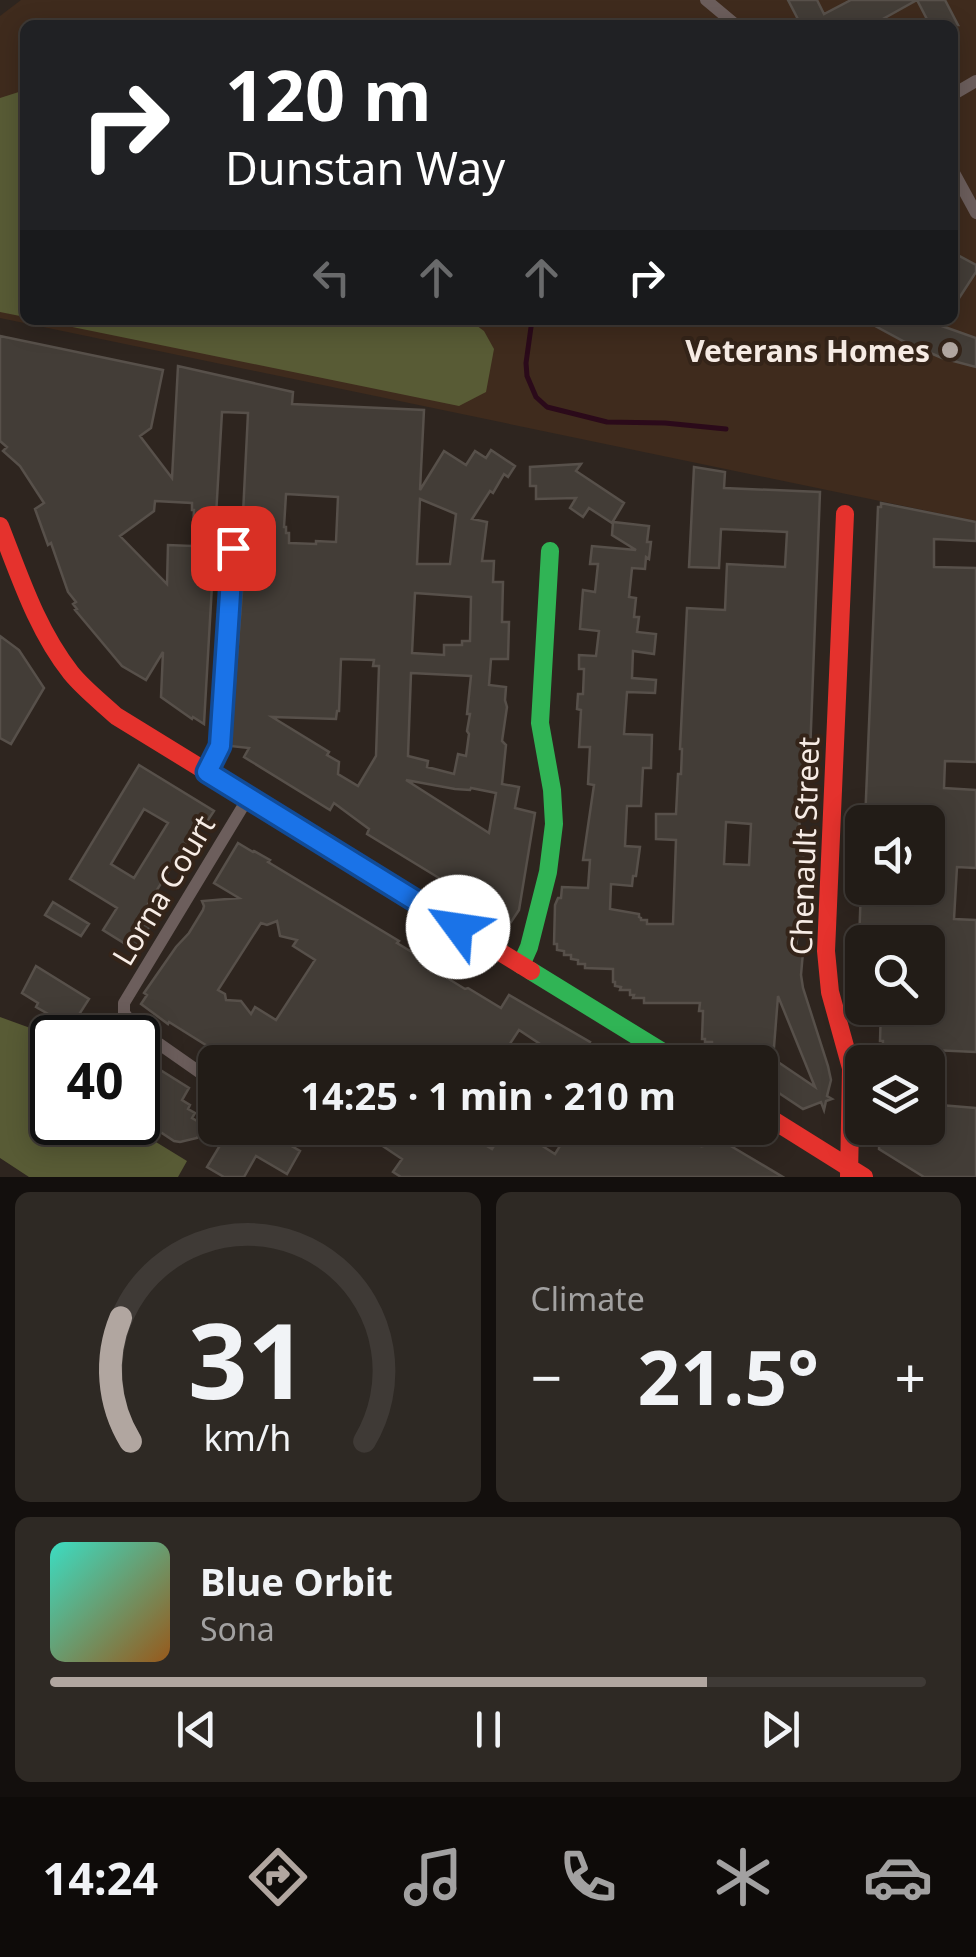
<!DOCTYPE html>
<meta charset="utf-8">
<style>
:root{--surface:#221c17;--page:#2e2924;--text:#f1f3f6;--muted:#a2a1a1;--line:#3f3a36;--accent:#b1a6a0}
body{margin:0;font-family:"Noto Sans",sans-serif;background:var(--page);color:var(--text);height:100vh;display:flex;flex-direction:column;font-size:38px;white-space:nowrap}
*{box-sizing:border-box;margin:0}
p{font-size:32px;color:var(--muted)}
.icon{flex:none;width:55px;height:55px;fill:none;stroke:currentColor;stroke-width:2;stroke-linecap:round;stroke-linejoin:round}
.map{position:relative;height:1177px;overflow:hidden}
.panel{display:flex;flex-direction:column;gap:15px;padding:15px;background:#130f0d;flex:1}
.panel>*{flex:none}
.guide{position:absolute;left:20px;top:20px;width:938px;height:305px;border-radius:15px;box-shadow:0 5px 25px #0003,0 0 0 2px var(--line);background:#202124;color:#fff;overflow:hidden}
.fabs{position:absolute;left:845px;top:805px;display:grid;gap:20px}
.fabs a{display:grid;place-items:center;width:100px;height:100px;border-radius:15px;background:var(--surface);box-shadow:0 5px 25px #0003,0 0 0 2px var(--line);font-size:50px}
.speed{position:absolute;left:30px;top:1015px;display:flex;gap:20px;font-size:50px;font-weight:700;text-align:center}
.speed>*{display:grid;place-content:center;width:130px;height:130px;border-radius:50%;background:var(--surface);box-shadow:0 5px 25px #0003,0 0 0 2px var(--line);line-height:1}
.speed .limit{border:5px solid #111;border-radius:15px;background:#fff;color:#111}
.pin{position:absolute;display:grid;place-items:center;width:85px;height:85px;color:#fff;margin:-42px;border-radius:20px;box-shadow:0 5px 15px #0006}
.me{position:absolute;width:110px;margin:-55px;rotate:301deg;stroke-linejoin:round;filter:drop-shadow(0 0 8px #0008)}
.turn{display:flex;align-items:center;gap:35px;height:210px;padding:0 40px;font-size:45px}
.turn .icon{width:130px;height:130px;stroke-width:2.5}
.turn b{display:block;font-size:70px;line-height:85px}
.lanes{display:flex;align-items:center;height:95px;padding:0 40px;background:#0003;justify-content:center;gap:50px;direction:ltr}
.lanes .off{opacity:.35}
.big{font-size:75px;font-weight:700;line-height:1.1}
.panel .card{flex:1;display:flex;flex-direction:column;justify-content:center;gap:15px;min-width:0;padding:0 35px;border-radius:15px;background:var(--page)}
.panel .dial{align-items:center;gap:0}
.dial svg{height:260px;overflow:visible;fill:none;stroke:var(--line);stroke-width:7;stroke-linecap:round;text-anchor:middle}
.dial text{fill:var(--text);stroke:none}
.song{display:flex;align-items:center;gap:30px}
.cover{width:120px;height:120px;border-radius:15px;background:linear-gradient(135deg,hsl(170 70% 55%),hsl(30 70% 35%))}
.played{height:10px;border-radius:5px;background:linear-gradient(90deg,var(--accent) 75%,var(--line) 75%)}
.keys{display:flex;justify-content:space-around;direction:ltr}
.heat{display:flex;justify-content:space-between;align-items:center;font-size:55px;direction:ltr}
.panel .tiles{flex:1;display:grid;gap:15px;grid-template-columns:1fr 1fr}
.card:last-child{grid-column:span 2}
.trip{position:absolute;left:198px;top:1045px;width:580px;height:100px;border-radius:15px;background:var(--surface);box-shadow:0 5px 25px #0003,0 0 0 2px var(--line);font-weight:700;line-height:100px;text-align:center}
.menu{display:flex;height:160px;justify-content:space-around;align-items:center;background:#0e0b09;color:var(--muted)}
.menu .icon{width:70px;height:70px}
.menu .active{color:var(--accent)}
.menu b{font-size:45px;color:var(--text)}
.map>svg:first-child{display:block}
.built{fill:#3f2b1d;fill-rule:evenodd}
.forest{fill:#585b35}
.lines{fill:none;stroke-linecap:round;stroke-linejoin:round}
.stream{stroke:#2b0a1a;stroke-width:5}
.building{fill:#433d37;stroke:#57504a;stroke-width:2.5;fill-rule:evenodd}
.street{stroke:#6c5e5c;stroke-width:12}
.fast{stroke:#30b455;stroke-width:18}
.jam{stroke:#e5322d;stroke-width:18}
.route-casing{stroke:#114b97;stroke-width:25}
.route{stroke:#1a73e8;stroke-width:18}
.poi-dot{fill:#b1a6a0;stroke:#342419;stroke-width:4}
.labels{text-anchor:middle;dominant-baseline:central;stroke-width:8;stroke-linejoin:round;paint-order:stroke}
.poi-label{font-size:30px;font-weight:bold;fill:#f7ece5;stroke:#342419;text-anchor:end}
.street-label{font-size:30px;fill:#f7ece5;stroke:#342419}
</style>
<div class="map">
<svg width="976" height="1177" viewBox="0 0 976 1177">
<rect width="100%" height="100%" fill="#2e251f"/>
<path class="built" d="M21,0H976V521L0,318V16ZM25,25H952V320H25Z"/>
<path class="forest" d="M25,90V317L0,312V98Z
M38,320H469L484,331L494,349L486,392L459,406Z
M0,1017L55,1037L52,1038V1122L125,1123L187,1161L178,1177H29L0,1158Z"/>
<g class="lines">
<path class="stream" d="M532,320L526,363L527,376L536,397L547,407L607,422L665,423L726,429"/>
</g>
<path class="building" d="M788,0H817L824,14L851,0H945L958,25H930L917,0L872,25H801Z
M952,252L976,265V272L952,309Z
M864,320H946L942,326L976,338V367L942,358L905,342Z
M0,336L163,370L151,428L140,436L172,478L178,366L293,392L292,404L424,410L420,490L444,451L466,465L475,451L486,458L491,450L515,466L508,477L504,474L493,493L490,491L472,519L487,522L482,561H494L493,582H503L502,622H509L508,659H491L489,685L506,687L505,700L507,707L502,741L506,745L502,784L519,787L515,808L535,813L519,910L511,922L367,834L369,829L334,803L330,810L244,757L249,748L230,746L246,541L262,540L263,515L243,514L248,413L222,412L204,724L193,717L192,719L161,697L163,652L146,680L122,666L75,610L77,609L73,604L76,602L68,592L51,543L48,545L35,509L44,503L20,466L3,451L7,447L0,441ZM286,494L338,497L336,542L316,541V544L289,543V533H286V527H284ZM420,499L456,514L450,564H417ZM155,501L192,503V510H194L192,546L168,545L167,584L120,536L154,511ZM415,593L471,597L470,641H462V645H444V655L412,653ZM341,659L374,660L373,666H379L376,756L358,786L338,774L339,762L327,755L329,752L272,717L336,719L337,711H339ZM411,673L471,676L467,714H470L467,731L469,734L466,756L458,754L454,774L427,767L428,761L408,756ZM406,780L455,789L470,790L471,788L496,793L489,833Z
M581,464L576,471L624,503L612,523L589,508L583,517L570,508L576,498L536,499V486H530V467Z
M694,467L725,472L724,488L820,492L810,754L807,787H801L799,835H805L796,952H803L801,975L803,988L828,1066L831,1080L827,1096L832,1099L826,1101L824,1110L821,1102L803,1109L761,1081L775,1060L815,1087L778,996L774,1047L739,1046L734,1047V1050H717L718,1046L712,1045V1042H705V1039H702L703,1011H699L700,1003H644V998H633L634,995H630V990H620L621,987L615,986V982H613V969L585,968V964H578V960L571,959V955H564V951L557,950V944H554L555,905L558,898H561L562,887L588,888L590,860H583L594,785L588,784L590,747H579L581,710L577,709L578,694H583L584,669H579V655L596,656L599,631L580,629L583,590L595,592L598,564H590L592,546L636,550L612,535L613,522L649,526L647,542H651L649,559L646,557L645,569L632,568L629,597L636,598L634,617H639L637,632L656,634L654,654L633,651L632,678L656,680L655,693L627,692L624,734L652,735L651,768H643L641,806H627L625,846L640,847L636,876H633L632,886L611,884L610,909L639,914V917L641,918V920H647V924H673L676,840L656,839V814H676L678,774H681L682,749H680L687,608L725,610L727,564L785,567L787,532L721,529L719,568L689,567ZM726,822L751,824L749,865L724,864Z
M881,503L976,522V541L934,539V567L976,568V762L945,761L944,788L976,790V868L957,867L954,919L976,920V1052L932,1050V1062H882L883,1041H880L881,1008H928V942H859L861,888H928V822H865L878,507H881Z
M0,636L19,650L44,688L11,744L0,738Z
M139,765L214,811L204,826L199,823L138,920L149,927L135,950L103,930L117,908L70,879ZM144,809L168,823L134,878L111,864Z
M238,843L253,852L254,851L270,860L268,862L399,941L397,943L430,963L431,968L465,989L468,988L501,1008L509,995L590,1042L577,1062H546L552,1052L519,1030L498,1062H233L169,1022L168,1024L141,1004L147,995L144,993L176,947L189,933L203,910L204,906L202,901L239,898L214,883ZM277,921L280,936L297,940L293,946L315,960L276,1020L255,1007L251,1014L241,1001L226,1000L225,994L218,990L261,923L267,925Z
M53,902L89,924L81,936L45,915Z
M36,966L89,999L71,1027L36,1007L38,1003L22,993Z
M138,1056L189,1088L182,1100L190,1105L188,1109L195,1113L192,1118L204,1125L197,1138L180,1142L174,1141L141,1119L145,1112L138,1107Z
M928,1104L976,1108V1177H924L879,1149L880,1128H928Z
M256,1128H278L273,1135L300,1151L287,1174L256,1156L244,1177H224L207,1167L228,1132L236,1136L238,1132L249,1139Z
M356,1128H457L492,1149L505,1128H537L530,1138L555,1154L571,1128H715L703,1146L724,1142L783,1177H401L393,1172L402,1159Z"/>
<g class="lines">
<path class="street" d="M706,0L736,25
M952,95L976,81
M952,169L976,213
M207,772L220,746L233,547
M215,1083L135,1027L124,1013V1003L248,798"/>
<path class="fast" d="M521,965L529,947L548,872L554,824L552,790L540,723L550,551
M531,971L679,1062"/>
<path class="jam" d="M845,514L826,951L830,992L851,1068L849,1177
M0,526C20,577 37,630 71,673C84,689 101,702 116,716L531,971
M760,1112L864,1177"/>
</g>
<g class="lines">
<g class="route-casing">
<path id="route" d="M233,548L220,746L207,772L458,927"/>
</g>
<use href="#route" class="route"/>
</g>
<circle class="poi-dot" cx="950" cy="350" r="10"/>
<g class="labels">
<g class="poi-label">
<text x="930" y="350">Veterans Homes</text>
</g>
<g class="street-label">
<text transform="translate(804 846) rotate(-88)">Chenault Street</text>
<text transform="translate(163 890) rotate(-59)">Lorna Court</text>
</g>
</g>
</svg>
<div class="fabs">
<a><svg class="icon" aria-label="sound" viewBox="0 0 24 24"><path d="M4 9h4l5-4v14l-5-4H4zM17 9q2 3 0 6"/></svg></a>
<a><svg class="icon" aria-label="search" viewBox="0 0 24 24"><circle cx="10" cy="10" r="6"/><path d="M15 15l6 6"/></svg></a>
<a><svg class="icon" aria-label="layers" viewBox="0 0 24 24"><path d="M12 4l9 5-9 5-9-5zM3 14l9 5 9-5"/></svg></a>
</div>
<div class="speed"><div class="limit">40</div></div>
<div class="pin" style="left:233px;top:548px;background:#d93025"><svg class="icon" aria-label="arrive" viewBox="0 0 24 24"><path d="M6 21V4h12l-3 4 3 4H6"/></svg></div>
<svg class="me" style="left:458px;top:927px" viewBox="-20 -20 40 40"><circle r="19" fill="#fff"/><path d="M0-13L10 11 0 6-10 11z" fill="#1a73e8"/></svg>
<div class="trip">14:25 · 1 min · 210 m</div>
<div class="guide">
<div class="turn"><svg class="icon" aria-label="right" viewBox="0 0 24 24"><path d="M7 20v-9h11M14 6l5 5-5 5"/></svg><div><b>120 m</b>Dunstan Way</div></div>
<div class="lanes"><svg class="icon off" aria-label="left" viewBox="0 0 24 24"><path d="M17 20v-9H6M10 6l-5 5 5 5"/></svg><svg class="icon off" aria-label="ahead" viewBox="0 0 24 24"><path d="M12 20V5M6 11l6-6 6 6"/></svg><svg class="icon off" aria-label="ahead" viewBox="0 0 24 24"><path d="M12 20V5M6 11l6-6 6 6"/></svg><svg class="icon" aria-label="right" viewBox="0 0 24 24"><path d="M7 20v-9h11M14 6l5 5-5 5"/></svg></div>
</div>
</div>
<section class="panel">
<div class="tiles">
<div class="card dial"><svg viewBox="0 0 100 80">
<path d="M14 69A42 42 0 1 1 86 69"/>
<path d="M14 69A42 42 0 0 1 11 31" stroke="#b1a6a0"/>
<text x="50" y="56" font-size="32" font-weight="700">31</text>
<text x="50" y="72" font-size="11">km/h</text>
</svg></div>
<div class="card"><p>Climate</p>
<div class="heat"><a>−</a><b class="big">21.5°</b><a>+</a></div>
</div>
<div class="card">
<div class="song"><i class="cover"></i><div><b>Blue Orbit</b><p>Sona</p></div></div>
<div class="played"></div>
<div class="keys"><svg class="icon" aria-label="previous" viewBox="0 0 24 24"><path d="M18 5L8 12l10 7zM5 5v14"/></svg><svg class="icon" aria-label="pause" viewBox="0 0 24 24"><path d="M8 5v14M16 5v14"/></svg><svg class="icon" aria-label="next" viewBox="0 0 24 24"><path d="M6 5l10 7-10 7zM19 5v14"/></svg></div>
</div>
</div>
</section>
<nav class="menu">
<b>14:24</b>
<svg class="icon active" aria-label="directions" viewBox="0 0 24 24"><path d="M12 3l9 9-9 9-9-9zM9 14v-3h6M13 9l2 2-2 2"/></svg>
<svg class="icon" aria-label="music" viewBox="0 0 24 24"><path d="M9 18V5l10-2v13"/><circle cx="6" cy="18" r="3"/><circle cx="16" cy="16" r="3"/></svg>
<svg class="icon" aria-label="phone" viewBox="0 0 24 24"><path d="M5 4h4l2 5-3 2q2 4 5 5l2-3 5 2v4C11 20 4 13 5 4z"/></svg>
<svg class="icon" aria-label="climate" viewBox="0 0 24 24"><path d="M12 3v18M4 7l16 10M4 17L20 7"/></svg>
<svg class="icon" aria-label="car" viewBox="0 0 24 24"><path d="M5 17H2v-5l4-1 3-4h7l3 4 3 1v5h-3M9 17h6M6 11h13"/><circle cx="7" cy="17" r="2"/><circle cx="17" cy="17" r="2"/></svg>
</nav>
